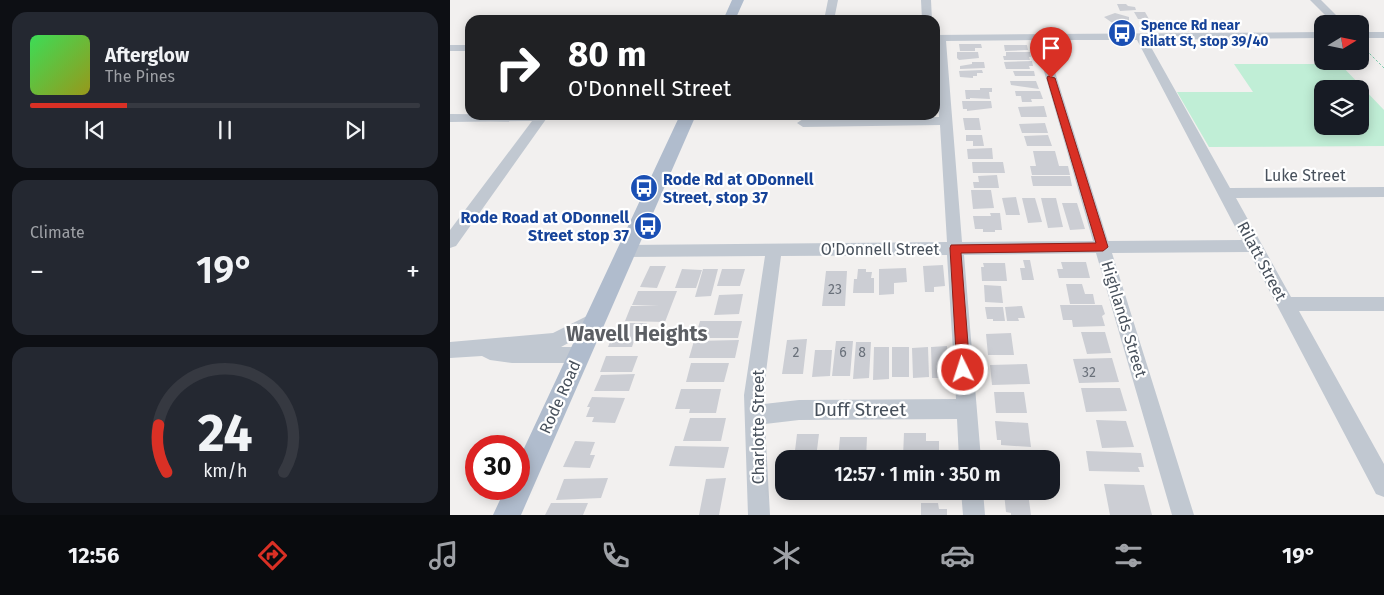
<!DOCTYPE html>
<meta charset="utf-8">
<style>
:root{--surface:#171b24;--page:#242831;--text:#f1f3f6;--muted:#9ea1a6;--line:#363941;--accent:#d93025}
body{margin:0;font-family:"Fira Sans",sans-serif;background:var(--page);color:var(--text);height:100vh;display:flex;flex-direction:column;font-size:19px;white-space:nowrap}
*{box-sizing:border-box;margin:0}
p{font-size:16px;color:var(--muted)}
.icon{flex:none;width:28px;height:28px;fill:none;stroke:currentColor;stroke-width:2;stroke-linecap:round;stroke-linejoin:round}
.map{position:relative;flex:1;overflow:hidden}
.sheet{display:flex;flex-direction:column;gap:12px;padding:12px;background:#0d0f14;width:450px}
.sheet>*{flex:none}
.hud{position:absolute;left:15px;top:15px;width:475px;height:105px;border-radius:15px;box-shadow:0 2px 12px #0003;background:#202124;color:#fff;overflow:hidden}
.needle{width:32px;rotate:80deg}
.tools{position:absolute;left:864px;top:15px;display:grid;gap:10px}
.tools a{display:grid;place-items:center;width:55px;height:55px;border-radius:10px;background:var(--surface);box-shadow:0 2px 12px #0003;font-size:25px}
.speed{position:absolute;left:15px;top:435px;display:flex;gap:10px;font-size:25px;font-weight:700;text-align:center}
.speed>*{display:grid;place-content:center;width:65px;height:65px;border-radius:50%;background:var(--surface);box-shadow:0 2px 12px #0003;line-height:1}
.speed .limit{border:8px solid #d22;background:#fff;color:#111}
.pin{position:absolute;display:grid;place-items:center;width:42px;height:42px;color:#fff;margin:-51px -21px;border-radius:50% 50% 50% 0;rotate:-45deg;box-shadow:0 0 5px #0007}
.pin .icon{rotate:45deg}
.me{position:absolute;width:55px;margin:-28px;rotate:356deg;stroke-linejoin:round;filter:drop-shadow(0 0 4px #0008)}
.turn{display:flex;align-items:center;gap:18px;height:105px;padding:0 20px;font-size:22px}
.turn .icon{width:65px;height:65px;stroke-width:2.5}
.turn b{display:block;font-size:35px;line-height:42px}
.big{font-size:38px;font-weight:600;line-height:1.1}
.sheet .card{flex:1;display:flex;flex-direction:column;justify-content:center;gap:8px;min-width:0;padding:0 18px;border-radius:15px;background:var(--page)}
.sheet .dial{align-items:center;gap:0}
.dial svg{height:130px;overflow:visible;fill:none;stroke:var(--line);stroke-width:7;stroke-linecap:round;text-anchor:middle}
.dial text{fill:var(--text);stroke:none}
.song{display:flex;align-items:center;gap:15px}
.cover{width:60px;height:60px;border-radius:8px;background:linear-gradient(135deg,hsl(130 70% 55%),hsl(60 70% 35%))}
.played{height:5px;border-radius:2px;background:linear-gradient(90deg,var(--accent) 25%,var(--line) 25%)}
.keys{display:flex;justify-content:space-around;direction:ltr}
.heat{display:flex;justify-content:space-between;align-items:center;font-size:28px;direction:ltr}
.trip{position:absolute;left:325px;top:450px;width:285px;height:50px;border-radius:15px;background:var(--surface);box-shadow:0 2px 12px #0003;font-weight:600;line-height:50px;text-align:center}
.tabs{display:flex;height:80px;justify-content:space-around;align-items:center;background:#090b0e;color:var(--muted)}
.tabs .icon{width:35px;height:35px}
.tabs .on{color:var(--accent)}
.tabs b{font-size:22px;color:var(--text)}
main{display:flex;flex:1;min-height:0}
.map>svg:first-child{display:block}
.green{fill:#c0eed6;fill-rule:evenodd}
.building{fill:#ccced4}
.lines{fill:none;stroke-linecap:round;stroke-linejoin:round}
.path{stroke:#79cbab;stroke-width:1;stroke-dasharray:2.5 2;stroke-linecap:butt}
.minor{fill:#c1c8d1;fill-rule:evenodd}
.major{fill:#b0bccd;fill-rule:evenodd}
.route{fill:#d93025;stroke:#8d1f18}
.labels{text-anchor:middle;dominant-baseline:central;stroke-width:4.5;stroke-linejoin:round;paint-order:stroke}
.far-transit-label{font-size:14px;font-weight:bold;fill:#164399;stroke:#fff;text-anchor:start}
.number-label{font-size:14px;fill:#69707a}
.street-label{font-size:16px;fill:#48515c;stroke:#fff}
.transit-label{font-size:16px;font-weight:bold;fill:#164399;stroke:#fff;text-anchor:start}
.near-street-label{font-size:19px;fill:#48515c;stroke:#fff}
.district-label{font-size:21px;font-weight:bold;fill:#5c5f64;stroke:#fff}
</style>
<main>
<section class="sheet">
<div class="card">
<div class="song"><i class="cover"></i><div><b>Afterglow</b><p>The Pines</p></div></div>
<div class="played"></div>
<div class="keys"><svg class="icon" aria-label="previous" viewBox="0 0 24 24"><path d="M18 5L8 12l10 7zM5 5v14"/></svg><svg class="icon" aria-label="pause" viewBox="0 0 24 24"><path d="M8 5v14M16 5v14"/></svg><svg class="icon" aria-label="next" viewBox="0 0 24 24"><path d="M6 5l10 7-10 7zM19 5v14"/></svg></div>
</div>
<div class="card"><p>Climate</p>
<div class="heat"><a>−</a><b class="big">19°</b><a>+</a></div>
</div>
<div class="card dial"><svg viewBox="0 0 100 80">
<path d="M14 69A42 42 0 1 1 86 69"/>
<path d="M14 69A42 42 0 0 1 9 40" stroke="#d93025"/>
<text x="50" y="56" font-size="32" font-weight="700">24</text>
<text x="50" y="72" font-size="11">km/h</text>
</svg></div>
</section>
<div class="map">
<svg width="934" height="515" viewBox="0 0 934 515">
<rect width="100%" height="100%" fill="#f2f0ef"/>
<path class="green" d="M784,64H890L934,110V146L759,147L727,92H803ZM872,89H910V126H872Z"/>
<path class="building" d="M667,4H676L678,6L685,7L686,10L670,11Z
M684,12H695L699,19H688Z
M665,13L679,17V21L675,27H668L654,17Z
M509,44H531L532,48H525V51H510Z
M554,45H577L578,50L555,51Z
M507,52H528L529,58L509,60L507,58Z
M556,52H580L581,57H579L580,60H554L553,56H556Z
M582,61L583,66H579L580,69H556L554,62Z
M522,62H534L535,68L510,69V66L522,64Z
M532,70L533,73H527V76H523V78L510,77L509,71Z
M563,71H584L585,76H565Z
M560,81H586L589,89L561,85Z
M530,88H542V92H539L540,99L520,98V99H516L515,90H530Z
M565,91H590L593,99H581L582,102H572L571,96H566Z
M512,101H541L542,108L517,111V109H513Z
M594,106L597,117H571L568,107Z
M513,118H529L531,130H515Z
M595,123L598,133H572L569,124Z
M516,135H532L534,146H523V141H516Z
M598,135L602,146H577L574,136Z
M542,148L543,159H518L517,149Z
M583,151H605L609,166H618L620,175H582L580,166H586Z
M522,162H553L555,173H523Z
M547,175L549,188H524L523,182H529L528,176Z
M581,176H620L622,186H583Z
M521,190H541L544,208L523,209Z
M566,197L570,215H556L552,198Z
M572,198H585L592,222L578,223Z
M591,198H606L613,227L598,228Z
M612,203H627L635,229L620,230Z
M540,213H550L552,230H545V232H533V229H525L523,216H541Z
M573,260H580L584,280H572L570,268H575Z
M611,262H636L640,278H609L607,269H613Z
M533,263H555L557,281H532L531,267H534Z
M493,265L495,286L484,287V292H475L473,266Z
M200,266H216L207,288L190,287Z
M456,268L457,282L444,283V294L429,295V269Z
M232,269L252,270L246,288H225Z
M253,269H268L261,296L245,297Z
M272,269H295L290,286H267Z
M408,269H416V272H422L421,278H424V293H403L404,279H407Z
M376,271H397L395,306H372Z
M616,284H632L635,294H643L645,304H620Z
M534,285L551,286L553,303L535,302Z
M188,291H227L215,322L175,321L181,306H209L182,305Z
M293,294L289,314L264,315L269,295Z
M610,305H652L655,314L652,316L655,326L623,327L622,320H613Z
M572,306L575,318H568L569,321H557L555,307Z
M535,307H553L555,321H543V319H537Z
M250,321H292L288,338H245Z
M168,323H197L190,341H184L182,347H158Z
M631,332H655L661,353L637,354Z
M561,333L564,355H538L536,334Z
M357,339L353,374H332L337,340Z
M289,340L285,358H239L244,341Z
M386,341H403L400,376H382Z
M406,342H421L419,378L403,379Z
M497,346L499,378H482L481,347Z
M424,347H439V379L423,380Z
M442,347H459V377H442Z
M478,347L479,377L463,378L462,348Z
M365,350H382L380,376L362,377Z
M156,356H188L182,372H150Z
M662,358L669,382L629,383L623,359Z
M241,363H279L274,382H236Z
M577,364L580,384L542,385L540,365Z
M185,374L179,391H144L151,375Z
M631,388H670L677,411L636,412Z
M231,389H271L266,413H239L240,409H225Z
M544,392H574L577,413H546Z
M142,397L175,398L165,423L142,422L144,417H136L140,407H137Z
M240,418H276L271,441H233Z
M646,420L676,421L684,447L652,448Z
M545,421L578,423L581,447L551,445V440H547Z
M454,433H476V441H489V456L453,457Z
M347,434H369L367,450H377V459H344Z
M390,437H417L416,459H388Z
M125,441L145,442L140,455H145L140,468L113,467Z
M225,446L279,447L274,468L219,466Z
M636,451L691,453L694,467H688L690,472L639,471Z
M158,478L151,498L106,500L114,479Z
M276,478L269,515H249L256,479Z
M654,484L694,485L702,515H660Z
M554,493H578L581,515H561V513L556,512Z
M101,503H138L133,515H95Z
M471,503H488L489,509H497V515H471Z"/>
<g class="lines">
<path class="path" d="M910,44L934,68"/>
<path class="minor" d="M378,0H388L384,20H374Z
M471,0H481L482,20H472Z
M860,0H871L895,24H884Z
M872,32V38L697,40L780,188L934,187V197L786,198L841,297H934V311H849L934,464V497L926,494L799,252L662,253L744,515H722L646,253L514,255L531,459H509L507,419L349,420L315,424L320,515H298L294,395L315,256L176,257L170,255L168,251L170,247L176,245L497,242L490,125L353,127L347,123L353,119L489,117L485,35ZM585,40L643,241L512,242L496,41ZM595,40H687L792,240L658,241ZM497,255L506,399L349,400L314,404L316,372L331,256Z
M910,32H934V38H910Z
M0,45H20V51H0Z
M0,114L99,115L6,246L0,248V230L82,121L0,122Z
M145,312L151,315L154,320L151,325L111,347H129L136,349L138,355L136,361L129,363H62L40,360L32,356L0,358V342L103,333Z
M511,491H533L535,515H513Z"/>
<path class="major" d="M282,0H294L285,20H273Z
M230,115H246L71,515H43L55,489H69V459Z"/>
</g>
<path class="route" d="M598,76L605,78L658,247L653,251L511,253L520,370L518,374L513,376L509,374L507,370L500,248L501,245L646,243L597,78Z"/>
<defs>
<g id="bus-disc" transform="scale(1.4375)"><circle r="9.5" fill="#1a4fb4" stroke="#fff"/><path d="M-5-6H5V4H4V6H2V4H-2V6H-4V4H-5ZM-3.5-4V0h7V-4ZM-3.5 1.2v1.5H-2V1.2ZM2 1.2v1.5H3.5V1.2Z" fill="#fff"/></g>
</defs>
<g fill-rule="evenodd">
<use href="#bus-disc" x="672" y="33"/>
<use href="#bus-disc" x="194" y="188"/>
<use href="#bus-disc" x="198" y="226"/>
</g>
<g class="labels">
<g class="far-transit-label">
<text x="691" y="25">Spence Rd near<tspan x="691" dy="16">Rilatt St, stop 39/40</tspan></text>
</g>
<g class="number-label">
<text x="385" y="289">23</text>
<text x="346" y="352">2</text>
<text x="393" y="352">6</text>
<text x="412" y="352">8</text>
<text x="639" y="372">32</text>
</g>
<g class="street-label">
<text x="855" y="175">Luke Street</text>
<text x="430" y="249">O'Donnell Street</text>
<text transform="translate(812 261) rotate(62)">Rilatt Street</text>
<text transform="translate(674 319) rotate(73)">Highlands Street</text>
<text transform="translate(110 397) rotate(-66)">Rode Road</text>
<text transform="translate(308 427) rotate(-90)">Charlotte Street</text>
</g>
<g class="transit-label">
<text x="213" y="179">Rode Rd at ODonnell<tspan x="213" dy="18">Street, stop 37</tspan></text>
<text x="179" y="217" text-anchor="end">Rode Road at ODonnell<tspan x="179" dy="18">Street stop 37</tspan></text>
</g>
<g class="near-street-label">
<text x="410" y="409">Duff Street</text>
</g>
<g class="district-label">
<text x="187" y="334">Wavell Heights</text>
</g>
</g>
</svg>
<div class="tools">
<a><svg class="needle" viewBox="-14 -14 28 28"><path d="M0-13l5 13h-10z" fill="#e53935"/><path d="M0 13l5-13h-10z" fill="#9ea1a6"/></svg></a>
<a><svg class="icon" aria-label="layers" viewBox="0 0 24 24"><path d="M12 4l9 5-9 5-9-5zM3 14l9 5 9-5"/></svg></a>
</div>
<div class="speed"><div class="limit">30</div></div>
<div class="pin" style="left:601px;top:78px;background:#d93025"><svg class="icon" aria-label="arrive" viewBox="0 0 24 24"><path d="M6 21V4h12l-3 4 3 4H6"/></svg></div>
<svg class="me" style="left:513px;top:370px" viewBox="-20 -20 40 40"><circle r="17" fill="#d93025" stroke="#fff" stroke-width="3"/><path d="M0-11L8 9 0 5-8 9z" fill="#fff"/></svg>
<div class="trip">12:57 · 1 min · 350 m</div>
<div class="hud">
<div class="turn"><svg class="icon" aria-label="right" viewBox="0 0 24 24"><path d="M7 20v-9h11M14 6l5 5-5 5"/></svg><div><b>80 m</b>O'Donnell Street</div></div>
</div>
</div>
</main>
<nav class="tabs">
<b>12:56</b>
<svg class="icon on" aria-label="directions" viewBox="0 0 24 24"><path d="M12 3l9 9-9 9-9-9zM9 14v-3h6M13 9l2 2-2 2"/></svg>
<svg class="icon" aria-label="music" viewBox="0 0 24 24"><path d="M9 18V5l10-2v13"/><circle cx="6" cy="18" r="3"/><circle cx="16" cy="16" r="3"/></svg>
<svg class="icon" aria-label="phone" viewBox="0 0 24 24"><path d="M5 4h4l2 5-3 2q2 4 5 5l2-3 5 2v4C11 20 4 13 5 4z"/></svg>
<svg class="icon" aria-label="climate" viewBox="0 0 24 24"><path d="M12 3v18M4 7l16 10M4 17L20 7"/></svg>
<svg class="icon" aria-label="car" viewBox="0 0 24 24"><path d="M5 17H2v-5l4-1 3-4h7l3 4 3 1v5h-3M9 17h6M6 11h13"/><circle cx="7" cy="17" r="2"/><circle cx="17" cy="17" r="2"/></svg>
<svg class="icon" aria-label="filters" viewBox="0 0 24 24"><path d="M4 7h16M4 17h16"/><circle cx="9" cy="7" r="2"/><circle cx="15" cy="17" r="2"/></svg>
<b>19°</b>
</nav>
